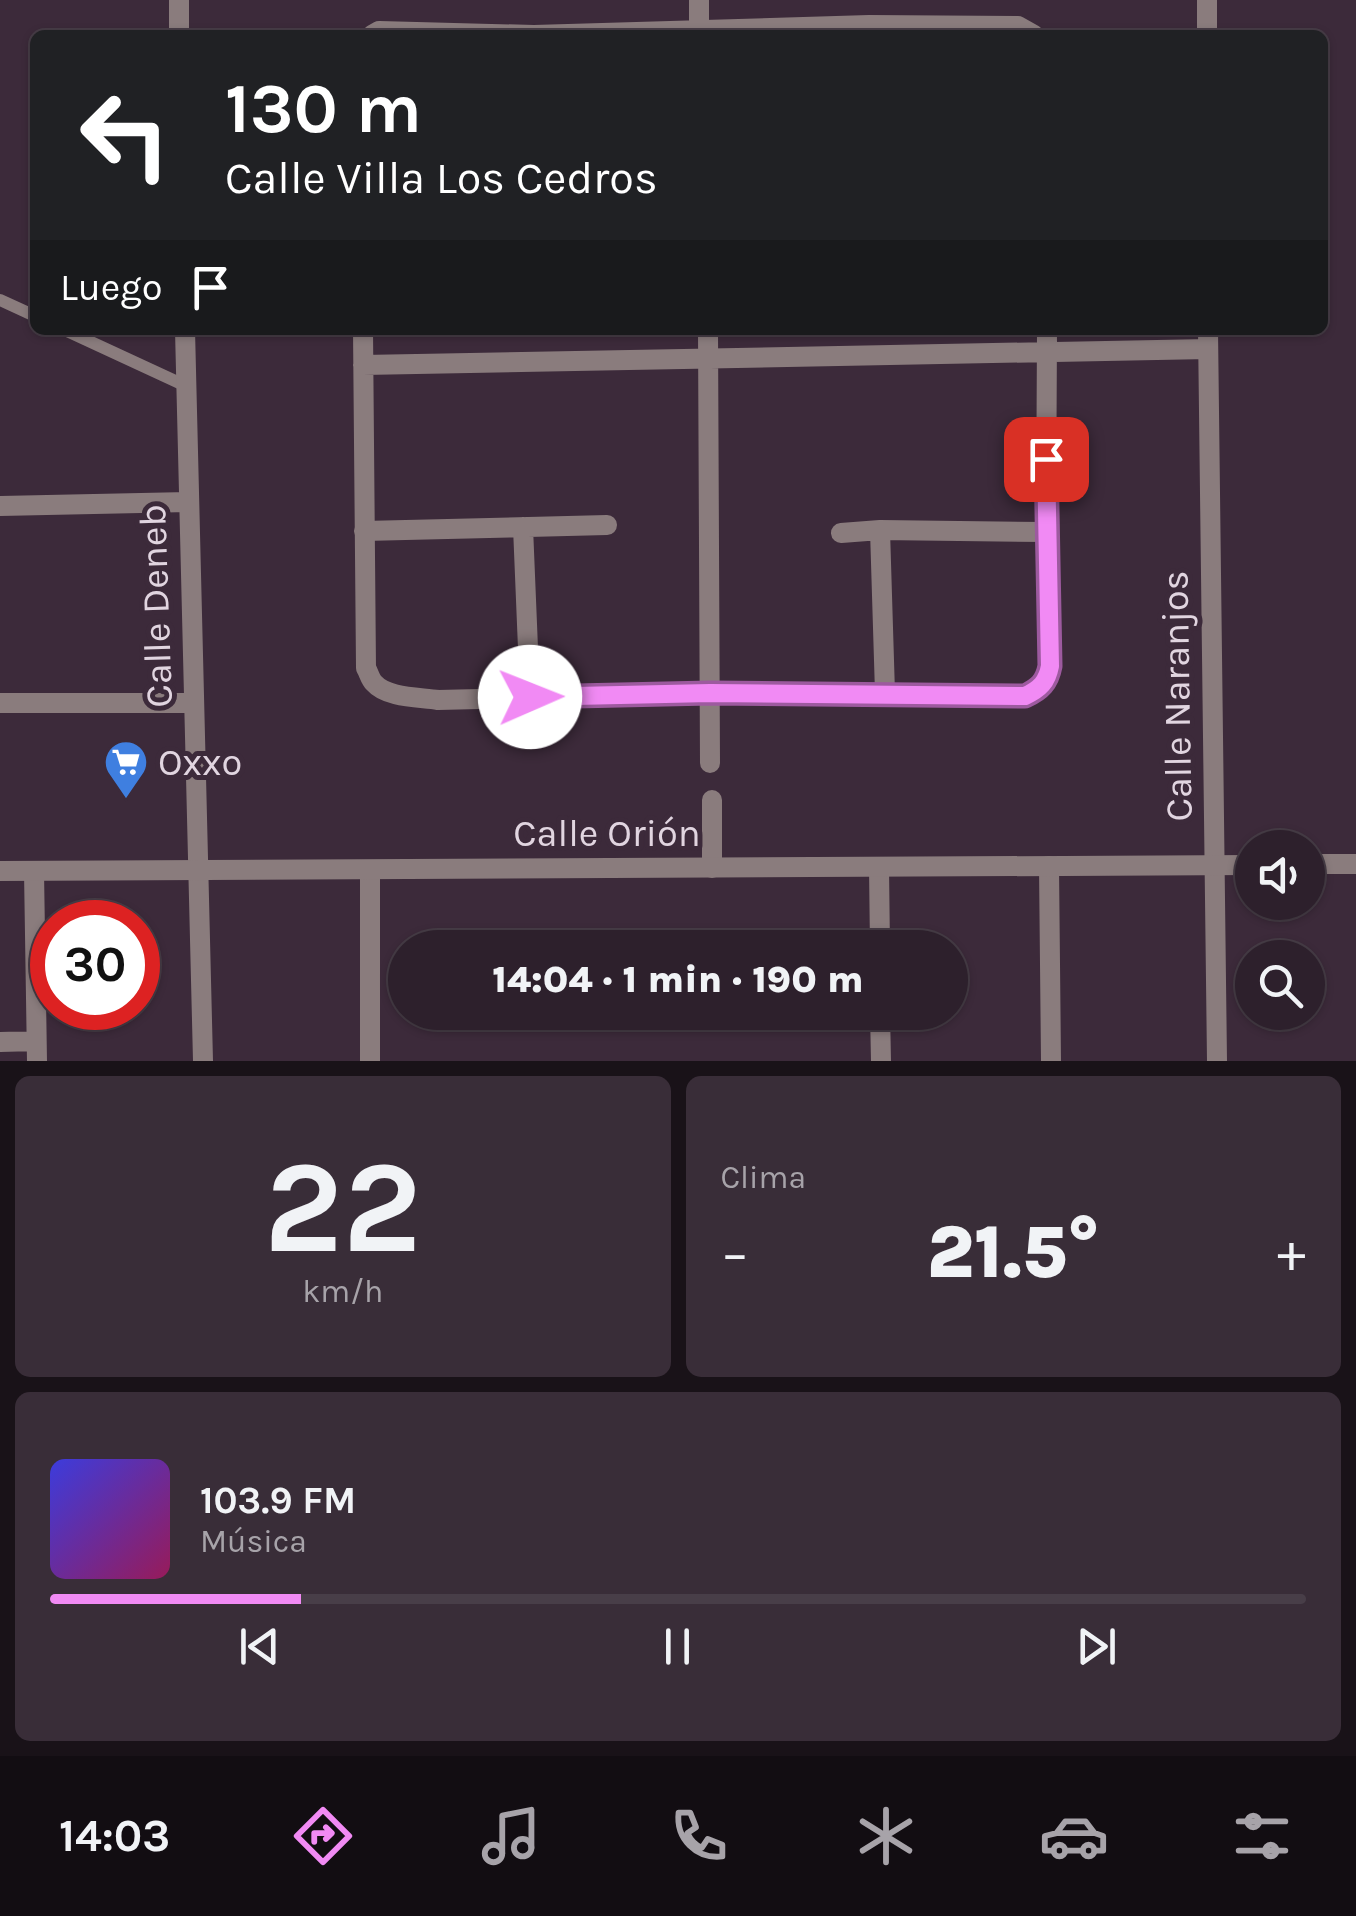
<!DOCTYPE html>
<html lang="es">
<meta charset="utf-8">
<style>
:root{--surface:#2d202c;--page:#392d38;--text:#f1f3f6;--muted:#a7a3a9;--line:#483e48;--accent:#f18af4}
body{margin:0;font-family:Karla,sans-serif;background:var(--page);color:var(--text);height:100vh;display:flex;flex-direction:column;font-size:38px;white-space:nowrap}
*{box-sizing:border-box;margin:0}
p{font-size:32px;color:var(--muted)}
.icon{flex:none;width:55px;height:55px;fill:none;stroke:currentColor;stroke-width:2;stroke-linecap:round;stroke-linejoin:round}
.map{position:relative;height:1061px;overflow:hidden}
.sheet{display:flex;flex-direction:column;gap:15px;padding:15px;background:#191218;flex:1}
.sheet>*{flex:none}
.banner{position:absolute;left:30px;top:30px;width:1298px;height:305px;border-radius:15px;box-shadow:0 2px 8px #0004,0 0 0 2px var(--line);background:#202124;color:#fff;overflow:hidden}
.fabs{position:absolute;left:1235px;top:830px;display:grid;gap:20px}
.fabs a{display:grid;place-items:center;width:90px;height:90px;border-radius:50%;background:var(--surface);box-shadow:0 2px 8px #0004,0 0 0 2px var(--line);font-size:50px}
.speed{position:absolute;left:30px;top:900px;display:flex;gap:20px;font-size:50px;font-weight:700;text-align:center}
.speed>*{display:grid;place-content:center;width:130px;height:130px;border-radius:50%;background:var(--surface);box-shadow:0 2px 8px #0004,0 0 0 2px var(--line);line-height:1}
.speed .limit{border:15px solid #d22;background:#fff;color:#111}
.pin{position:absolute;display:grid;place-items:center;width:85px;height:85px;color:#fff;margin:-42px;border-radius:20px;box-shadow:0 5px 15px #0006}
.me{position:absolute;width:110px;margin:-55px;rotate:89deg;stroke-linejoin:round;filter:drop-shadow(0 0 8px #0008)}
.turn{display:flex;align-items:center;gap:35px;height:210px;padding:0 30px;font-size:45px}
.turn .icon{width:130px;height:130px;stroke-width:2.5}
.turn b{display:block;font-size:70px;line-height:85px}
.then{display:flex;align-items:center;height:95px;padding:0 30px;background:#0003;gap:20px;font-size:38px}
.big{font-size:75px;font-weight:800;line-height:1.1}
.sheet .widget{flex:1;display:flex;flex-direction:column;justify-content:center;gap:15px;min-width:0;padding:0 35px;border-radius:15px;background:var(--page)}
.sheet .dial{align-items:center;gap:0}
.dial b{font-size:130px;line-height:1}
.song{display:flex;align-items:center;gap:30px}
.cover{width:120px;height:120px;border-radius:15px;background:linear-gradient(135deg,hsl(240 70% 55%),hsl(330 70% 35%))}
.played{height:10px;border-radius:5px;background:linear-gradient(90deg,var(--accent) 20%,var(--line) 20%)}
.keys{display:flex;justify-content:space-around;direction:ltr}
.heat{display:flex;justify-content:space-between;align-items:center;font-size:55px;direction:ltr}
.sheet .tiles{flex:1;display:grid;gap:15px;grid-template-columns:1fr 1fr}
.widget:last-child{grid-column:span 2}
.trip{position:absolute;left:388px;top:930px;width:580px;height:100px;border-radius:50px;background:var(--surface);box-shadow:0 2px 8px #0004,0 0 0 2px var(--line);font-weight:800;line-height:100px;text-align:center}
.tabs{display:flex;height:160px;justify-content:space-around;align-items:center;background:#120d12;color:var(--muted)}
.tabs .icon{width:70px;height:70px}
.tabs .selected{color:var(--accent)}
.tabs b{font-size:45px;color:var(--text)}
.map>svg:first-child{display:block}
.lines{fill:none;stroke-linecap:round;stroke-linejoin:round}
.service{stroke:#8a7c7d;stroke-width:12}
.minor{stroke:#8a7c7d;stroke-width:20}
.tertiary{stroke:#8a7c7d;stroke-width:20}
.route-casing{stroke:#9d5a9f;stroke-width:25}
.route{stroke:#f18af4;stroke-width:18}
.labels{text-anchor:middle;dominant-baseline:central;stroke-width:10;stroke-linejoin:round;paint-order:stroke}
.street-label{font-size:38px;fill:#e1d5e0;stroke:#3c2a3a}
.poi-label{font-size:38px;fill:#e1d5e0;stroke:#3c2a3a;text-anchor:start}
</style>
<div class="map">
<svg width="1356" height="1061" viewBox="0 0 1356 1061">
<rect width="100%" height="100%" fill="#3c2a3a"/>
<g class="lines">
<path class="service" d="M0,300L35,316
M65,330L186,386"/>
<path class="minor" d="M179,0V35
M1207,0V35
M372,35L379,31L534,35L869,25L1018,26L1034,35
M699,35V0
M185,330L203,1061
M363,330L366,668C369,673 370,679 374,683C387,698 419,697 438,700L710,693L1025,696C1040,689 1047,682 1050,666L1046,532L1047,330
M708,330L710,763
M1208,330L1217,1061
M363,365L1208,349
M0,506L188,502
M523,527L530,697
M880,530L885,693
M364,531L607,525
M841,533L880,530L1046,532
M0,703H193
M712,800V868
M1049,866L1051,1061
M879,867L880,948
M34,871L37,1061
M880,1012L881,1061
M0,1042L36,1041
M370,1061V870"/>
<path class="tertiary" d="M1308,864H1356
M0,871L1252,865"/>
</g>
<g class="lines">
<g class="route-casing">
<path id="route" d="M530,697L710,693L1025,696C1040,689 1047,682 1050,666L1046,459"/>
</g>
<use href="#route" class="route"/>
</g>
<defs>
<g id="supermarket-pin" transform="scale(2.25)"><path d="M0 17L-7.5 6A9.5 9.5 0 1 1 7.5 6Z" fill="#3f7fe0" stroke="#3c2a3a"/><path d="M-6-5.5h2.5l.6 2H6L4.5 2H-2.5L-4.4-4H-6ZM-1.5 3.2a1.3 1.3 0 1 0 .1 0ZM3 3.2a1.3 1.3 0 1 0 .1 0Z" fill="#fff"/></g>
</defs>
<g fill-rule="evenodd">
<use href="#supermarket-pin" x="126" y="762"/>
</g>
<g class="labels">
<g class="street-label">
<text transform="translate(156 606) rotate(-92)">Calle Deneb</text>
<text transform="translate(1177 696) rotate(-91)">Calle Naranjos</text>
<text x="607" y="833">Calle Orión</text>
</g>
<g class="poi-label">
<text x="158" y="762">Oxxo</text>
</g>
</g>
</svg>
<div class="fabs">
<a><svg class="icon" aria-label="sound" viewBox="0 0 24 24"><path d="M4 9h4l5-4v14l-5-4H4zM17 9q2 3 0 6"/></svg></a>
<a><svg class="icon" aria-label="search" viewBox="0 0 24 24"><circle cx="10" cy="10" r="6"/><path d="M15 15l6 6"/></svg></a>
</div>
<div class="speed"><div class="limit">30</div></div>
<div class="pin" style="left:1046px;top:459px;background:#d93025"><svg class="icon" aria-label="arrive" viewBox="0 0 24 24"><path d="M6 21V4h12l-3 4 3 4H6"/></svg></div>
<svg class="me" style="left:530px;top:697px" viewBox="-20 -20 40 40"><circle r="19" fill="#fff"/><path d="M0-13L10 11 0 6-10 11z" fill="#f18af4"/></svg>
<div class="trip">14:04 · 1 min · 190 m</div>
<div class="banner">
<div class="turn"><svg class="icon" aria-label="left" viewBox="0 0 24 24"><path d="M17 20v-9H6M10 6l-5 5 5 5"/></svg><div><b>130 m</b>Calle Villa Los Cedros</div></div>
<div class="then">Luego<svg class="icon" aria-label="arrive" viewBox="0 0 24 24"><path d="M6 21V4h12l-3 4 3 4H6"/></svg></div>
</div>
</div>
<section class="sheet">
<div class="tiles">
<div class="widget dial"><b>22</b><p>km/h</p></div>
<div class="widget"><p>Clima</p>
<div class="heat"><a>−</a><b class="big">21.5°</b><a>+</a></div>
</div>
<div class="widget">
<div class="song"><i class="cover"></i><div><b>103.9 FM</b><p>Música</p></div></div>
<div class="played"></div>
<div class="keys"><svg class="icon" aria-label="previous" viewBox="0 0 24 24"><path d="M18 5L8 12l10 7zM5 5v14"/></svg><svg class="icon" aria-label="pause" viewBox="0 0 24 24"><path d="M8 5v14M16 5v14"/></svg><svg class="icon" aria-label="next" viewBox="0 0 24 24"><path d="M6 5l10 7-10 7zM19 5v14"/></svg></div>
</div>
</div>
</section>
<nav class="tabs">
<b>14:03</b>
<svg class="icon selected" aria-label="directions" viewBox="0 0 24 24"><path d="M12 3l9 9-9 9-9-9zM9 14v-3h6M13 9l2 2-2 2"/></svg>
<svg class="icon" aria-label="music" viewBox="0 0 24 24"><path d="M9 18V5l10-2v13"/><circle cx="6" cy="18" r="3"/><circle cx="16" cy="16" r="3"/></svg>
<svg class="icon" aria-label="phone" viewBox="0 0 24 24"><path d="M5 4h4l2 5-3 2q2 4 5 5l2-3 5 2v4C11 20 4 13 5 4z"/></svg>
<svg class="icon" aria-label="climate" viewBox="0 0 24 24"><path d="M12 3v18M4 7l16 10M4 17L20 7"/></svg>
<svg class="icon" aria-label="car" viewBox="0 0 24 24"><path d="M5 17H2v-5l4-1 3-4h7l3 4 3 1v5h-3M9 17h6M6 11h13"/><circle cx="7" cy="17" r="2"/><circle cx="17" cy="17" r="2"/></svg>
<svg class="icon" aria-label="filters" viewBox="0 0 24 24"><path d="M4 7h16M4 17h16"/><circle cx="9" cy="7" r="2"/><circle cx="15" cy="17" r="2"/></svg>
</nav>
